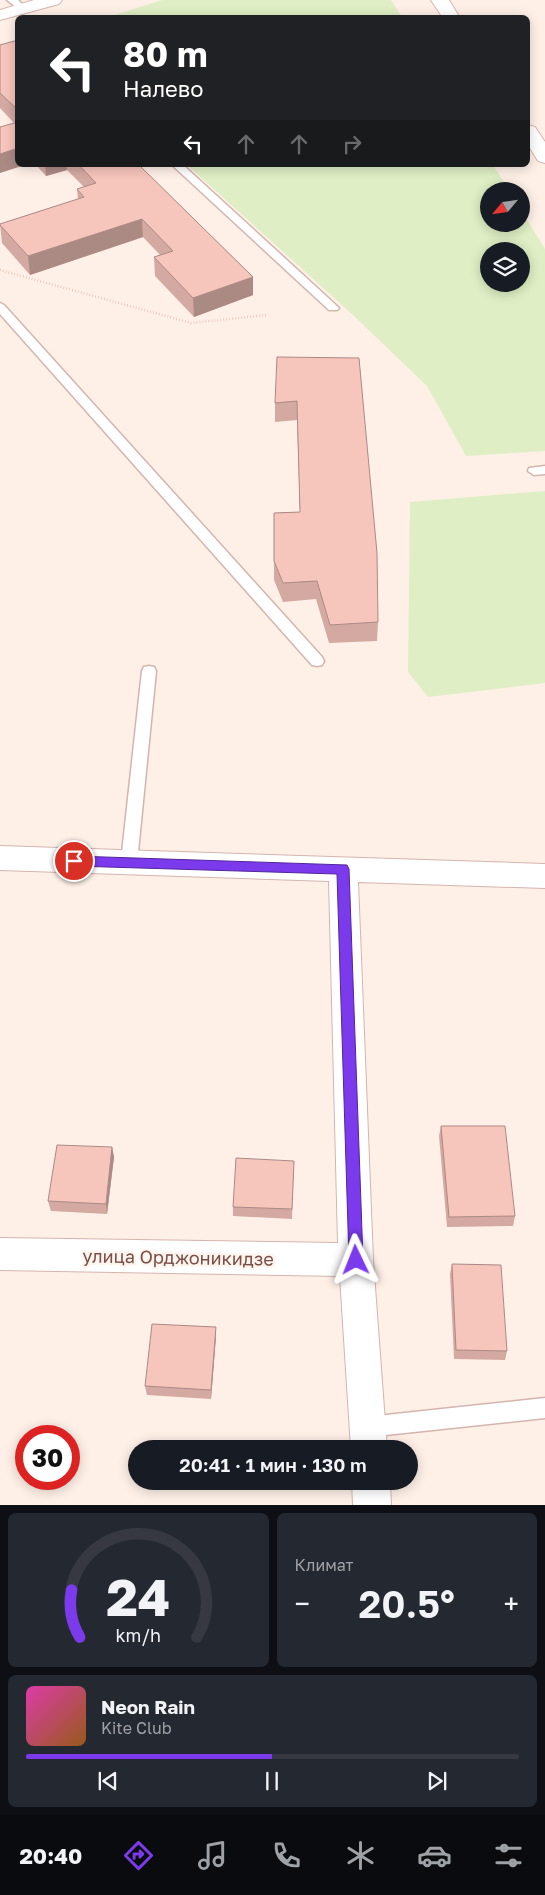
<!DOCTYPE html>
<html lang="ru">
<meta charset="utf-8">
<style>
:root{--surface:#171b24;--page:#242831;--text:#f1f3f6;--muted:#9ea1a6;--line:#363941;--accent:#7c3aed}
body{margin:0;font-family:"Golos Text",sans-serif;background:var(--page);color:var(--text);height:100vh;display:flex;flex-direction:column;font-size:19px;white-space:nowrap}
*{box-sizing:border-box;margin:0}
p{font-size:16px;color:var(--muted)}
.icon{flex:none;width:28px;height:28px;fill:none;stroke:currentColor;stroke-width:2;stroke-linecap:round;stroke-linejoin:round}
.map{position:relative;height:1505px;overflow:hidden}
.sheet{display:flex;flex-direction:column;gap:8px;padding:8px;background:#0d0f14;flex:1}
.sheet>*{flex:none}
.top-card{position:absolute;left:15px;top:15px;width:515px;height:152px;border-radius:8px;box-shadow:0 2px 12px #0003;background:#202124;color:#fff;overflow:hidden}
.needle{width:32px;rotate:241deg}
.fabs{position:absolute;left:480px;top:182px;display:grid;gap:10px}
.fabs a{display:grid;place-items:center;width:50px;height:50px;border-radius:50%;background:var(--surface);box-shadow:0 2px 12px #0003;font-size:25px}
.speed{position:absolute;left:15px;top:1425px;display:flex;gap:10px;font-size:25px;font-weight:700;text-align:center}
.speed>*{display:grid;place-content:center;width:65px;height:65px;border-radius:50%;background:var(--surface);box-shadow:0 2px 12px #0003;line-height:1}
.speed .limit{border:8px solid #d22;background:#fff;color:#111}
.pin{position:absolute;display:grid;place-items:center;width:42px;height:42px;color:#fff;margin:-21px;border:2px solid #fff;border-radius:50%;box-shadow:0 1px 5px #0007}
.me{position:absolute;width:55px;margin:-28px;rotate:358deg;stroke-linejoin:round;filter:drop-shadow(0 0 4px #0008)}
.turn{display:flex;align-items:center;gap:18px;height:105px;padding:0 25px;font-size:22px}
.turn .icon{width:65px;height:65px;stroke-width:2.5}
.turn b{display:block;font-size:35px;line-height:42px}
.lanes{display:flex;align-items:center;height:48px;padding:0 25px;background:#0003;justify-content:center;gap:25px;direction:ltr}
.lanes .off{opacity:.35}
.big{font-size:38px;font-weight:600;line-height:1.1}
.sheet .card{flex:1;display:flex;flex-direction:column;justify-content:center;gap:8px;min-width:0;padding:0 18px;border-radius:8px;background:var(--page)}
.sheet .dial{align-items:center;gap:0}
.dial svg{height:130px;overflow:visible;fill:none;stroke:var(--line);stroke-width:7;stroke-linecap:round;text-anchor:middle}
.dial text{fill:var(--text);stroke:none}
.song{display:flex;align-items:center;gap:15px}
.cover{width:60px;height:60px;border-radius:8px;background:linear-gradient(135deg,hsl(320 70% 55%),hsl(30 70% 35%))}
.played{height:5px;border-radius:2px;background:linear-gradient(90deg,var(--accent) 50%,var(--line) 50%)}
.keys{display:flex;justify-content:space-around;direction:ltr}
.heat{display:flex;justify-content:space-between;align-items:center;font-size:28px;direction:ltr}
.sheet .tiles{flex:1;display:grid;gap:8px;grid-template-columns:1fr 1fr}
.card:last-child{grid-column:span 2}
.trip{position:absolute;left:128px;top:1440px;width:290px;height:50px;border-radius:25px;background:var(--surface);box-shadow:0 2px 12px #0003;font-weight:600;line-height:50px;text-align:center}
.dock{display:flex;height:80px;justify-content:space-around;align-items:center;background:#090b0e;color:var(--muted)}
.dock .icon{width:35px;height:35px}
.dock .selected{color:var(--accent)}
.dock b{font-size:22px;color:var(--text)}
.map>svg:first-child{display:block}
.green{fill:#dfeec4;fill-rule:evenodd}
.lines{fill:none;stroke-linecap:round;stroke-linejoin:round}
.lane-casing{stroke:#d4b5ae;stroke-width:3}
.street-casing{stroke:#d4b5ae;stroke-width:2}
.secondary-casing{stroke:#dab6ae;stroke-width:2}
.path{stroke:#dca79e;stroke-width:2.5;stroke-dasharray:0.5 2.5;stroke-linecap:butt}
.lane{fill:#fff;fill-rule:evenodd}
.street{fill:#fff;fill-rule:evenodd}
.secondary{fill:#fff;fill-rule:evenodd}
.wall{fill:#d4a9a2}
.shaded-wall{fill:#ac8a84}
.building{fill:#f6c5bc;stroke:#ac8a84}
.route{fill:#7c3aed;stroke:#51269a}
.labels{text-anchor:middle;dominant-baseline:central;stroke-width:5;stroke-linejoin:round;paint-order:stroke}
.near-street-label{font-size:18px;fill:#7b4e48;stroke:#fff5ef}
</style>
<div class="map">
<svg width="545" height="1505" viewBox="0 0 545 1505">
<rect width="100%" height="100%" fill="#fef0e7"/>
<path class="green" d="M162,0H391L402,17H108Z
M187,165H493L510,191H489V224H521V210L545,249V451L466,456L427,386L352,314ZM521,251V284H489V251Z
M545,491V683L428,697L408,672L410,502Z"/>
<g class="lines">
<g class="lane-casing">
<path id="lane" d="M7,0H18L27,9L22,12Z
M172,165H183L337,306L339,308L337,310H329Z
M0,303L4,305L322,657L324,661L322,665L317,666L312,665L0,314Z
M545,466V474L534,475L528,471L529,468Z
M149,666L154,667L156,671L137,862L135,867L129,868L123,867L121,862L142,671L144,667Z
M545,1398V1418L367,1437L360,1434L357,1427L360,1420L367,1417Z"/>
</g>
<g class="street-casing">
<path id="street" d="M34,0H62L59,4L0,20V10Z
M0,846L545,864V888L358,882L373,1260L387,1449H351L340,1276L0,1270V1238L338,1243L329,881L0,870Z
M352,1481H390L391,1505H353Z"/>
</g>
<g class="secondary-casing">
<path id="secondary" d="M431,0H449L460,18H443Z
M528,125L535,127L545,142V163L538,161L528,145Z"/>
</g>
<path class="path" d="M0,270L191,323L267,315"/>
<use href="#lane" class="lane"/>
<use href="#street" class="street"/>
<use href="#secondary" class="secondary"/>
</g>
<path class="wall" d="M18,40V165L14,123L0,108V45Z
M36,165H139L253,277V295L194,317L155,276L154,257L160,255L143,237L30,275L2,243L0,224L78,199L77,189L84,187L67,170L46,176Z
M359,358L378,622L377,641L329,643L316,599L283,602L274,580V513L300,512L297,420L275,422V403Z
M441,1126L515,1216L513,1226L447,1227L439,1136Z
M112,1147L114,1157L107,1214L51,1211L48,1201Z
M294,1161L292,1219L233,1216V1207Z
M452,1264L507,1351L505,1360L454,1359L450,1274Z
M216,1327V1336L211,1399L147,1395L145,1386Z"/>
<path class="shaded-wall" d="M18,148V165H25L0,173V154Z
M45,165H67V170L46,176Z
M142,219L143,237L30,275L28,256Z
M253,277V295L194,317L193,298Z
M112,1147L114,1157L107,1214L106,1204Z
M216,1327V1336L211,1399V1390Z"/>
<path class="building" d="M18,40V59H16L18,60V110L0,93V45Z
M18,122V148L0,154V127Z
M79,165H139L253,277L193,298L154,257L173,251L142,219L28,256L0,225V224L84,197L77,189L96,183Z
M277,357L359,358L377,553L378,622L330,625L317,581L283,583L274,561V513L300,512L297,401L275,403Z
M441,1126H505L515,1216L449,1217Z
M57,1145L112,1147L106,1204L48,1201Z
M236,1158L294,1161L292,1209L233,1207Z
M452,1264L501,1265L507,1351L456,1350Z
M152,1324L216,1327L211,1390L145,1386Z"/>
<path class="route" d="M74,856L347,865L349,869L363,1260L361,1265L356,1267L351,1265L349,1260L337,874L74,866L70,864L68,861L70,857Z"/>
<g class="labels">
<g class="near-street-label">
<text transform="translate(178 1257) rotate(1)">улица Орджоникидзе</text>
</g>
</g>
</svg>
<div class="fabs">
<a><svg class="needle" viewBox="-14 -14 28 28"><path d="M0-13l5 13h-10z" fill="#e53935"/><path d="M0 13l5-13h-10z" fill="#9ea1a6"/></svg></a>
<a><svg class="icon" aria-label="layers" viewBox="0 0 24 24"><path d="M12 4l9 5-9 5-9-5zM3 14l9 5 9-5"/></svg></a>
</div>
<div class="speed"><div class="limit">30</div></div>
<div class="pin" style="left:74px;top:861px;background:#d93025"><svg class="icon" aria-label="arrive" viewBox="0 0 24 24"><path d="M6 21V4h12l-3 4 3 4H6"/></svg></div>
<svg class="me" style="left:356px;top:1260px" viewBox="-20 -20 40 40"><path d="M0-17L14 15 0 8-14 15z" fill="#7c3aed" stroke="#fff" stroke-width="4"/></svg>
<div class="trip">20:41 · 1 мин · 130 m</div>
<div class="top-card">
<div class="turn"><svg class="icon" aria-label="left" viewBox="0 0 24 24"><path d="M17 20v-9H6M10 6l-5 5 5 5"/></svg><div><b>80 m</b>Налево</div></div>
<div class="lanes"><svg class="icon" aria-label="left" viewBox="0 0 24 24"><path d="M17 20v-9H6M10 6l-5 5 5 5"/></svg><svg class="icon off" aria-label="ahead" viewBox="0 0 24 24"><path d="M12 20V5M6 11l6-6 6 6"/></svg><svg class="icon off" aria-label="ahead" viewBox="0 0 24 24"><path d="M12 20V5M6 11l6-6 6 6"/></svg><svg class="icon off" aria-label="right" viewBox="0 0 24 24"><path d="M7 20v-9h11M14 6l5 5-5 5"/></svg></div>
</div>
</div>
<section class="sheet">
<div class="tiles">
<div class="card dial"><svg viewBox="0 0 100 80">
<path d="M14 69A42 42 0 1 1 86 69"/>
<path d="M14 69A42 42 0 0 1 9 40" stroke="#7c3aed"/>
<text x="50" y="56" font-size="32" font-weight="700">24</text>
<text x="50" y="72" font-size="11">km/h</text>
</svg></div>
<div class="card"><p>Климат</p>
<div class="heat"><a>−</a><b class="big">20.5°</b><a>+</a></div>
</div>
<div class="card">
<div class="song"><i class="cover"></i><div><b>Neon Rain</b><p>Kite Club</p></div></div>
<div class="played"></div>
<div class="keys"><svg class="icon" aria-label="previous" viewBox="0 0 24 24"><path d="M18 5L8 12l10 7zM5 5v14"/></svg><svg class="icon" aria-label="pause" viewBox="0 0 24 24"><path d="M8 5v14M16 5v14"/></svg><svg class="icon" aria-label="next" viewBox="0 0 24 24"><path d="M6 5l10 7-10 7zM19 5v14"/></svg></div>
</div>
</div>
</section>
<nav class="dock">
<b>20:40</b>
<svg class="icon selected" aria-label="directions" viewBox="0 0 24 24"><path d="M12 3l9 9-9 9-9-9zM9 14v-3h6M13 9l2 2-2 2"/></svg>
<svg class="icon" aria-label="music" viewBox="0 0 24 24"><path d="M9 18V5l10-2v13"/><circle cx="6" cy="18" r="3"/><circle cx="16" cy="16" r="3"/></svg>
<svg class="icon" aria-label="phone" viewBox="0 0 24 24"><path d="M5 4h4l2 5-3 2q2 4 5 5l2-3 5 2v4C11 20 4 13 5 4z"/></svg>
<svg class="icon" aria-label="climate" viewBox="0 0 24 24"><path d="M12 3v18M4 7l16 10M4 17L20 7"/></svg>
<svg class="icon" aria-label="car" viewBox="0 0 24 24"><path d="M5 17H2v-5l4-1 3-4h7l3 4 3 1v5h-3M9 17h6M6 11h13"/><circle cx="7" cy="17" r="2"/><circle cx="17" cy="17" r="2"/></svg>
<svg class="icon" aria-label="filters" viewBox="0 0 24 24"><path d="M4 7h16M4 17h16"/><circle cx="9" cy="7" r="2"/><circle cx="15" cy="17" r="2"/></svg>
</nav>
